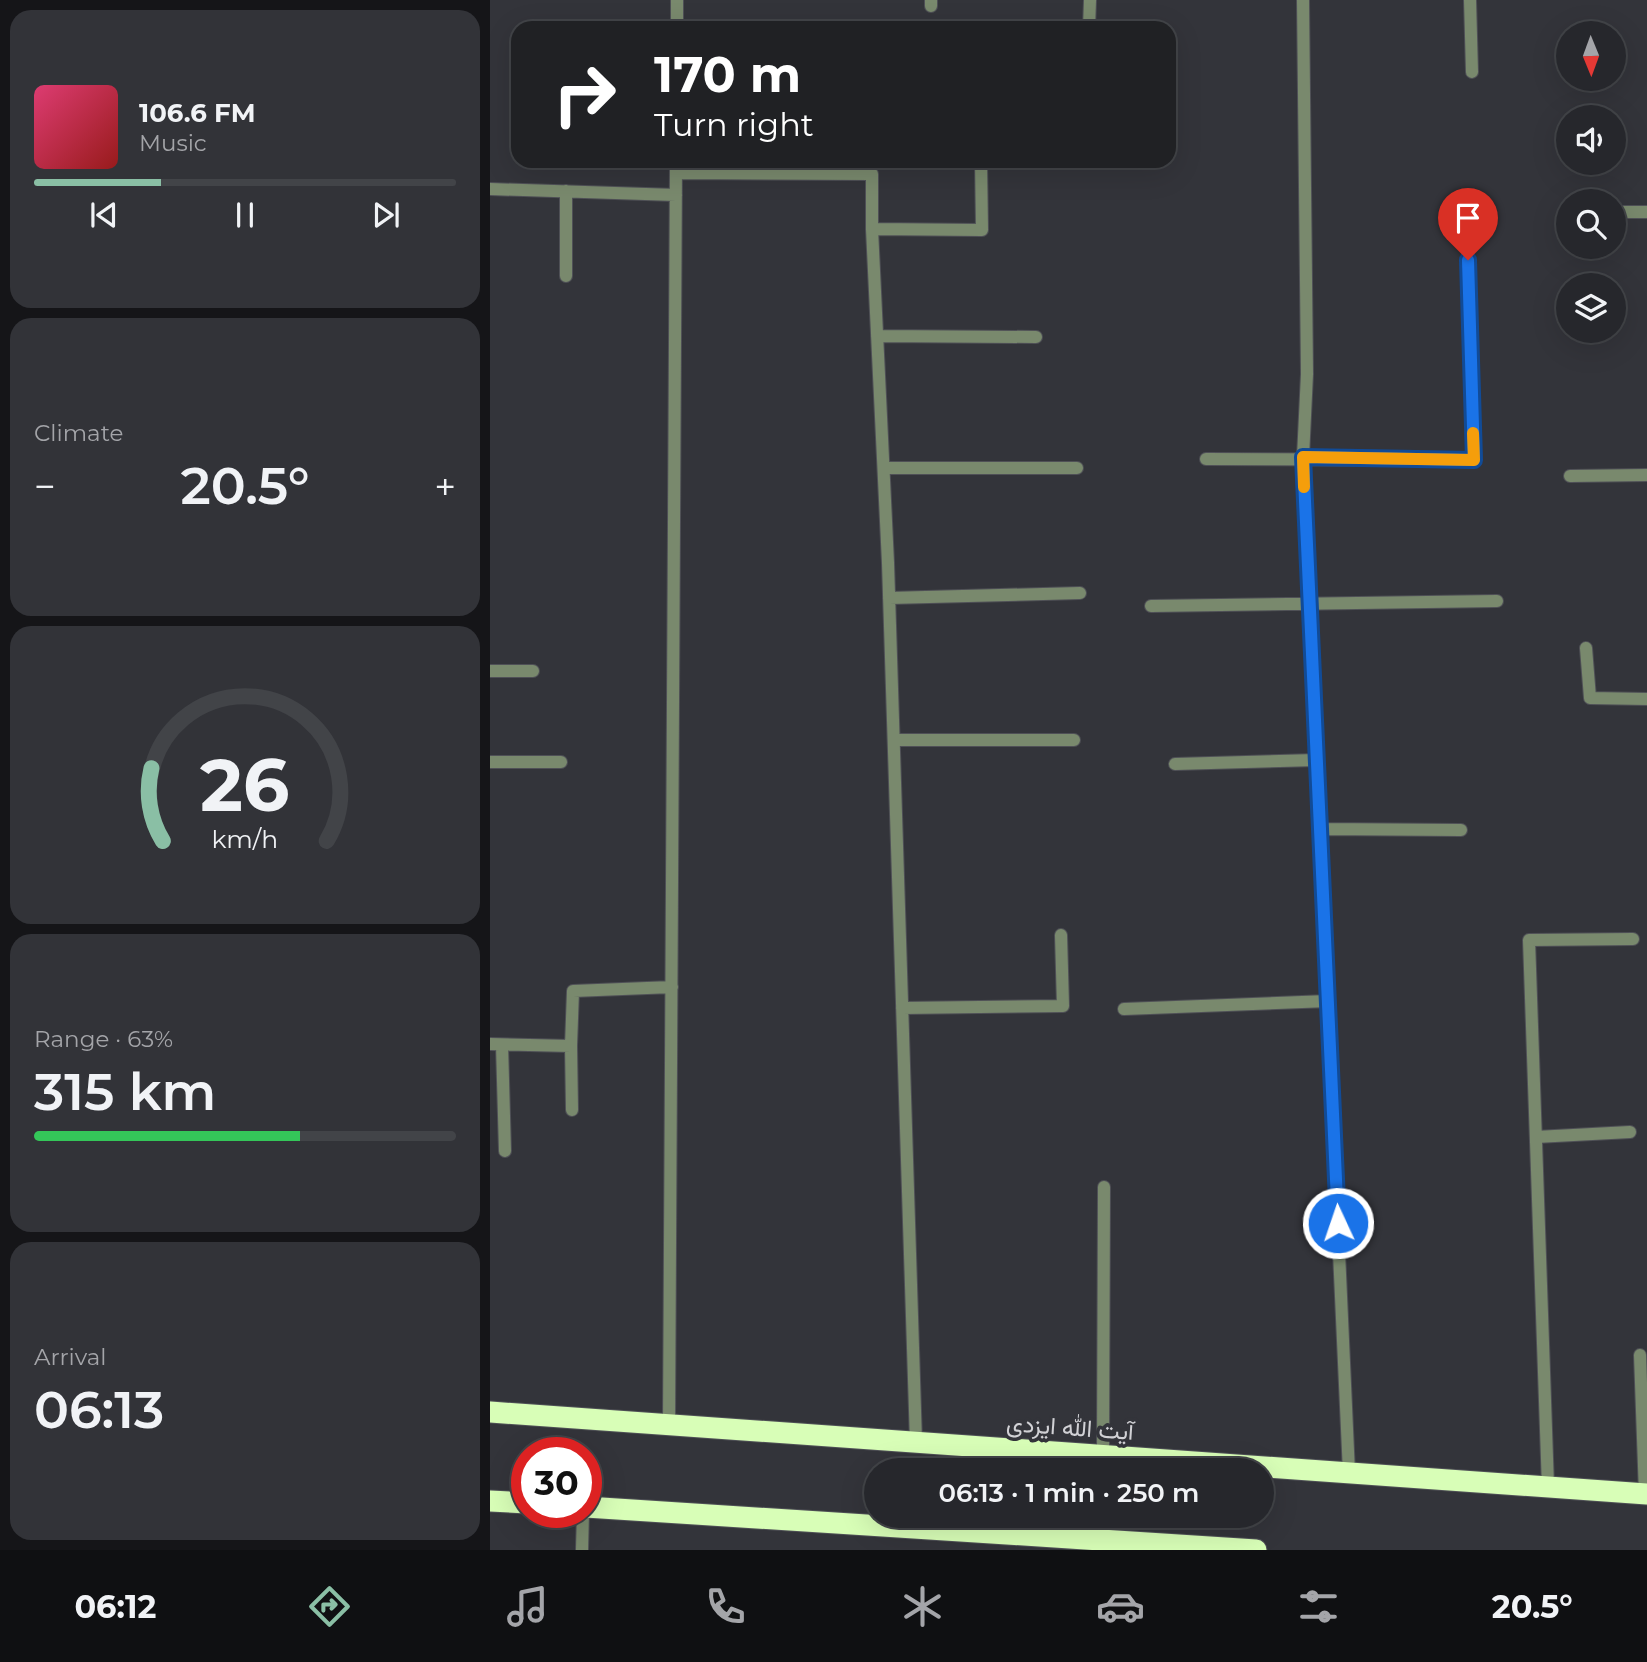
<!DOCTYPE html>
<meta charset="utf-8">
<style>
:root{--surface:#26272c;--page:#323338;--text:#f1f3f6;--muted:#a4a5a9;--line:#424448;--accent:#8abfa5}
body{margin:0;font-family:Montserrat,Vazirmatn,sans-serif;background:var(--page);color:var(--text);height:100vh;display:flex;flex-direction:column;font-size:26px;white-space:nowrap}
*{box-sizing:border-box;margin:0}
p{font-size:23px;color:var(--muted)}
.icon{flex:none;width:38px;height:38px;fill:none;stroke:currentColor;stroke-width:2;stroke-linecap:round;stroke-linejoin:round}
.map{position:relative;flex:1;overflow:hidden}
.drawer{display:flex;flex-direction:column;gap:10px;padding:10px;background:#151518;width:490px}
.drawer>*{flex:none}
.top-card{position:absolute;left:21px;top:21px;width:665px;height:147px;border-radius:21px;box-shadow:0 7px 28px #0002,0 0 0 2px var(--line);background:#202124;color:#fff;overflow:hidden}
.needle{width:46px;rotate:179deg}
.buttons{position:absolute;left:1066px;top:21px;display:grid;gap:14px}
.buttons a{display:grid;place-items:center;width:70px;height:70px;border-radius:50%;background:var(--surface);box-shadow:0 7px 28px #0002,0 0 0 2px var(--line);font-size:35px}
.speed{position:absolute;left:21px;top:1437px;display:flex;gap:14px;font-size:35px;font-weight:700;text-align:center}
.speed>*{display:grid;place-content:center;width:91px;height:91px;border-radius:50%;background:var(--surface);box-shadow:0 7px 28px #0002,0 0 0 2px var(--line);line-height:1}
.speed .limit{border:10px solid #d22;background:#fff;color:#111}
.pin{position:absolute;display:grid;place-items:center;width:60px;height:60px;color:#fff;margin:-72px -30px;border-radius:50% 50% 50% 0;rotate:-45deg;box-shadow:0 0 7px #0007}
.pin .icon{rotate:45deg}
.me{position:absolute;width:77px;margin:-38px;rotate:357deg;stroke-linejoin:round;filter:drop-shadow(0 0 5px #0008)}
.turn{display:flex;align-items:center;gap:24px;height:147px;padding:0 28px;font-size:32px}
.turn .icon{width:91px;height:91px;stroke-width:2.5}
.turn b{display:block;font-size:49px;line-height:60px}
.big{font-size:52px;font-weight:600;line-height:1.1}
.drawer .widget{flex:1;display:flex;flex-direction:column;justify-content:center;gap:10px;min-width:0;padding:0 24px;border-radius:21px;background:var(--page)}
.drawer .dial{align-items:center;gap:0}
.dial svg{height:182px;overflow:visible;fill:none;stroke:var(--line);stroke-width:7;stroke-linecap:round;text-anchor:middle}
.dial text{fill:var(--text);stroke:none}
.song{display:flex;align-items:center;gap:21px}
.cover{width:84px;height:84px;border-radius:10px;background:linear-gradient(135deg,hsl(340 70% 55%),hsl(0 70% 35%))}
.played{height:7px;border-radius:4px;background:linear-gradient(90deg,var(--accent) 30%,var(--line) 30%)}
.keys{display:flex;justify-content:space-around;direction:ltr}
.heat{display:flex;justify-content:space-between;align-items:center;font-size:38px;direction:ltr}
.charge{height:10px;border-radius:5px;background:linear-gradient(90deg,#34c759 63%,var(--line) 0)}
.trip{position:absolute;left:374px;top:1458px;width:410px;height:70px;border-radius:35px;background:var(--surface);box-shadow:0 7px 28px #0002,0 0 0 2px var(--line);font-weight:600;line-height:70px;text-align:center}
.menu{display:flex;height:112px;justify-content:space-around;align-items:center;background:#0f1012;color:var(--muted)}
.menu .icon{width:49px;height:49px}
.menu .active{color:var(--accent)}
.menu b{font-size:32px;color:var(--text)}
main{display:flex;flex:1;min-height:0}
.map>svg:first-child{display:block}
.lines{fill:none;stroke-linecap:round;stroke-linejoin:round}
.minor-casing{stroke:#4f5056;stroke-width:14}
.highway-casing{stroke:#4f5056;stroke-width:23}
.minor{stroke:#79896d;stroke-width:12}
.highway{stroke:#d8feb7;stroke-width:21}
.route-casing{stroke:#114b97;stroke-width:18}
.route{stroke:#1a73e8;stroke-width:12}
.slow{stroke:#f59e0b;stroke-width:12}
.labels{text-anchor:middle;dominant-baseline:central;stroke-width:7;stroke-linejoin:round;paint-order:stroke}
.street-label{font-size:24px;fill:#d1d1d5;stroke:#33343a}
</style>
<main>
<section class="drawer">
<div class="widget">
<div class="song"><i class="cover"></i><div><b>106.6 FM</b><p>Music</p></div></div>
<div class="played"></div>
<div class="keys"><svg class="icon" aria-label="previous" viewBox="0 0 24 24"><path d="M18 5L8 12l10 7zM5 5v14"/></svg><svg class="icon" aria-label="pause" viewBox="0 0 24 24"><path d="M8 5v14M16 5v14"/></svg><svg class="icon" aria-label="next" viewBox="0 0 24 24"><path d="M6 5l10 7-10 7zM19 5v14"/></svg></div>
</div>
<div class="widget"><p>Climate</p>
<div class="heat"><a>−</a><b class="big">20.5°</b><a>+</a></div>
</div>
<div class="widget dial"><svg viewBox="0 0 100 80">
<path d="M14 69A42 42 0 1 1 86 69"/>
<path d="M14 69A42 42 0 0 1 9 37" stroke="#8abfa5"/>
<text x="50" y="56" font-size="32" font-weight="700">26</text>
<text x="50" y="72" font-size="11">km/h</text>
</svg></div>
<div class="widget"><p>Range · 63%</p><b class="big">315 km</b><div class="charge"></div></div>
<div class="widget"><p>Arrival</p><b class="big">06:13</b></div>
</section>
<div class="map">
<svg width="1157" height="1550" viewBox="0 0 1157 1550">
<rect width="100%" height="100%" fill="#33343a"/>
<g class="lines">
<g class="minor-casing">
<path id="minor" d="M813,0L817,374L813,457L859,1473
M980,0L982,72
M441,6V0
M187,28V0
M599,28L600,0
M186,173L382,174V229
M0,189L186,195
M1124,212H1157
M76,276V191
M387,336L546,337
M716,459L984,460L978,260
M394,468H587
M1080,476L1157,475
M399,598L590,593
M661,606L1007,601
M1096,648L1100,698L1157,699
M0,671H43
M404,740H584
M0,762H71
M685,764L826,760
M829,829L971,830
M412,1008L573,1006L571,935
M634,1009L838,1001
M0,1044L81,1046L83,991L182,987
M12,1045L15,1151
M81,1046L82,1110
M1046,1137L1140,1132
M1150,1355L1155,1494
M179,1425L186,161
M426,1442L398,563L382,229L492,230L491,161
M613,1456L614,1187
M1058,1487L1039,940L1143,939
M92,1550L93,1512"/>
</g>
<g class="highway-casing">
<path id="highway" d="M0,1412L1157,1494
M0,1501L37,1503
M96,1507L766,1550"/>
</g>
<use href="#minor" class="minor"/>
<use href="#highway" class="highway"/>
</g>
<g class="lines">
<g class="route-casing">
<path id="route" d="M848,1223L813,457L984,460L978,260"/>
</g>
<use href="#route" class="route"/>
<path class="slow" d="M814,487L813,457L984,460L983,433"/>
</g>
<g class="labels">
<g class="street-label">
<text transform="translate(580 1427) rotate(4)">آیت الله ایزدی</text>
</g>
</g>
</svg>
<div class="buttons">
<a><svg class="needle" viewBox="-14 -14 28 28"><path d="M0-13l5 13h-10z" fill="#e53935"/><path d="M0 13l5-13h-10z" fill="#a4a5a9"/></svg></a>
<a><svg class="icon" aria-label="sound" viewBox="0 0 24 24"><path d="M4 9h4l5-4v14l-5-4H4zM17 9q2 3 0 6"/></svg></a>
<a><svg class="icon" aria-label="search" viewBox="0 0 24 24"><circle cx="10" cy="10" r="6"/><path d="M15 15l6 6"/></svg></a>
<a><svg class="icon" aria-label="layers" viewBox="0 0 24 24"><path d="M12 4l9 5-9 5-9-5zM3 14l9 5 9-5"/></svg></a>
</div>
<div class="speed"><div class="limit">30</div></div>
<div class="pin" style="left:978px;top:260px;background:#d93025"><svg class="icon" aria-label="arrive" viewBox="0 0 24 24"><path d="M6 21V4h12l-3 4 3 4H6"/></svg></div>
<svg class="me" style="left:848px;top:1223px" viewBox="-20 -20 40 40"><circle r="17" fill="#1a73e8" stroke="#fff" stroke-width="3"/><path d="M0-11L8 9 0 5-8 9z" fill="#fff"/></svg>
<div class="trip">06:13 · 1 min · 250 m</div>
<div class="top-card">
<div class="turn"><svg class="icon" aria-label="right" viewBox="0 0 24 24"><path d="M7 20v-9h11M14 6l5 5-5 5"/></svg><div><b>170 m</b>Turn right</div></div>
</div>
</div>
</main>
<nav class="menu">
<b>06:12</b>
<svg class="icon active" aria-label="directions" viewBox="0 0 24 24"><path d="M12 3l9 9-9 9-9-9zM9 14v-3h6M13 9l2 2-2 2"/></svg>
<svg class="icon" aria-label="music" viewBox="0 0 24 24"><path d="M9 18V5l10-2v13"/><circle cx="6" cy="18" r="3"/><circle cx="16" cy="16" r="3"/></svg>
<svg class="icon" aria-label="phone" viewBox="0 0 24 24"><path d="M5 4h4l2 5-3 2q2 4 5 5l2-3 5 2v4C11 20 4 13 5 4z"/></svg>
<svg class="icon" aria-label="climate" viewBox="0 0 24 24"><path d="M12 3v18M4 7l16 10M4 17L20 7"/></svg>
<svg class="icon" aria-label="car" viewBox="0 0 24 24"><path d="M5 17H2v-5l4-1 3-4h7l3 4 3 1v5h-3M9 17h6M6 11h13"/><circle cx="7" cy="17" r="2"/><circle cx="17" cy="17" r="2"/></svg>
<svg class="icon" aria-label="filters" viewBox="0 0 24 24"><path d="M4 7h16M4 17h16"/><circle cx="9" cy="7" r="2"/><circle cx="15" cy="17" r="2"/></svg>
<b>20.5°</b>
</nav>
